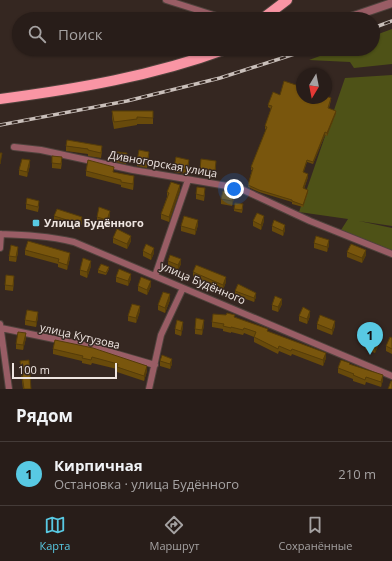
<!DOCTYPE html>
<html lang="ru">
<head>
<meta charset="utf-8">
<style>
  :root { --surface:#281d19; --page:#302622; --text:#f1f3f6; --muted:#a5a2a2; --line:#443b38; --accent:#58c9e3 }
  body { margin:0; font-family:"Open Sans",sans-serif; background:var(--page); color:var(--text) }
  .compass { position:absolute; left:296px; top:68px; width:36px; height:36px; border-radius:50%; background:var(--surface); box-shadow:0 1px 3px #0004; rotate:190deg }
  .scale { position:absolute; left:12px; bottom:10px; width:105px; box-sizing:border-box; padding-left:4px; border:2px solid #eee5e1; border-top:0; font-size:11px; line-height:14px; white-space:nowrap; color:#eee5e1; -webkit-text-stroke:3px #352721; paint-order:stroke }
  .you { position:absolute; left:234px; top:189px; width:14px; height:14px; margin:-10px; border:3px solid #fff; border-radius:50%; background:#1a73e8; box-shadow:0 0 0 6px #1a73e833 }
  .badge { display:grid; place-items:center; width:26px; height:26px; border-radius:50%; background:var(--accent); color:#111; font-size:13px; font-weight:700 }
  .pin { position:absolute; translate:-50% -33px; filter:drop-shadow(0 1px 2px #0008) }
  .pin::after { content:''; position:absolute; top:21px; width:14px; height:12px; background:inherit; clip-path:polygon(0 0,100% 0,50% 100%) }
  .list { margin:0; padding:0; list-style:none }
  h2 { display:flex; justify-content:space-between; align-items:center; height:52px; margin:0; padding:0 16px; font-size:17px }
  h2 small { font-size:13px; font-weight:400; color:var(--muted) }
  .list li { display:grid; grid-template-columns:26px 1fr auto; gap:12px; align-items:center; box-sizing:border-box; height:64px; padding:0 16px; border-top:1px solid var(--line) }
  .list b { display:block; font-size:15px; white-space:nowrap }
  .list p { margin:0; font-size:13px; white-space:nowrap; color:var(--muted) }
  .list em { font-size:13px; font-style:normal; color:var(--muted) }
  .icon { flex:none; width:22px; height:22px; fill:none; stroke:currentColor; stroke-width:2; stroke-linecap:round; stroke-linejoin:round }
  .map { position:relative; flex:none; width:392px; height:389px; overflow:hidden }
  .search { position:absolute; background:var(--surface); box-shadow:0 1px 3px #0004; left:12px; right:12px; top:12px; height:44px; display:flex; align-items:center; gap:10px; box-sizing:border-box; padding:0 14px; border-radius:22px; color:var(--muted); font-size:15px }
  .sheet { height:116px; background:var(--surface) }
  nav { display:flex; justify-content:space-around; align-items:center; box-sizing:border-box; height:56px; border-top:1px solid var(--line); background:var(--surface); font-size:11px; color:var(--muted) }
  nav a { display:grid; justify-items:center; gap:2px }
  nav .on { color:var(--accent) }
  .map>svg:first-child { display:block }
</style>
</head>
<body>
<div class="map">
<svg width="392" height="389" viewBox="0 0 392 389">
  <rect width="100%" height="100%" fill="#352721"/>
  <!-- green -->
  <path fill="#4e5217" d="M 392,29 L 392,64 L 354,68 L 350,62 L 309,60 L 339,49 L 373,49 L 373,36 Z
    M 392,75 L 392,226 L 359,221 L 392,228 L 392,252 L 341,230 L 348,219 L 299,212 L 345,78 Z"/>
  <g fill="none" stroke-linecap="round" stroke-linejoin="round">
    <defs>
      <path id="minor" d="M 166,0 L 226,19
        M 14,147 L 41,150 L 133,170 L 239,188 L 310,221 L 392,254
        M 0,234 C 25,235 49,236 74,242 L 392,376
        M 0,248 L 1,234
        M 155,276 L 188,180
        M 0,324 L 9,389
        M 1,328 L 93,347 L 155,365
        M 149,389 L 161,335 L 183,288"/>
      <path id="tertiary" d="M 345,19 L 392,3"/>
      <path id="primary" d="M 262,19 L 287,0
        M 0,99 C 76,89 153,76 226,49"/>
    </defs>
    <!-- minor casing -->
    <use href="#minor" stroke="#4f423c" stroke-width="8"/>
    <!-- tertiary casing -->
    <use href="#tertiary" stroke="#4f423c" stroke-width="10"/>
    <!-- primary casing -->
    <use href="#primary" stroke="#4f423c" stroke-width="12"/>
    <!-- minor -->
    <use href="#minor" stroke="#995d65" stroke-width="6"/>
    <!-- tertiary -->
    <use href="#tertiary" stroke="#995d65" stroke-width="8"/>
    <!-- primary -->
    <use href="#primary" stroke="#f995a4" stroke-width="10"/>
    <defs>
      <path id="rail" d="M 373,28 L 392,21
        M 0,125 L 127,101 L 220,78 L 310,49"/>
    </defs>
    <!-- rail casing -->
    <use href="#rail" stroke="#c9bfba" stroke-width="3.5"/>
    <!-- rail -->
    <use href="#rail" stroke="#352721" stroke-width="2" stroke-dasharray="6" stroke-linecap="butt"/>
  </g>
  <!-- wall -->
  <path fill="#684a0b" d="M 280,95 L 331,100 L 329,108 L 336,113 L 327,136 L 325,135 L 313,164 L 307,162 L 303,172 L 308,177 L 304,189 L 308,192 L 303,207 L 292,204 L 292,202 L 259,192 L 248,187 L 248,185 L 252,170 L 251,170 L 251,167 L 266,129 L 265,129 L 265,126 L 271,109 L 268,107 L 268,105 Z
    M 112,111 L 153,111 L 153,124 L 137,124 L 137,125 L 114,129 L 112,118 Z
    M 66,146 L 102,151 L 101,158 L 88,156 L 88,154 L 66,151 Z
    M 116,157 L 127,158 L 126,164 L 116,162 Z
    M 149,157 L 147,168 L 137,166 L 137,161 Z
    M 62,162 L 61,169 L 52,168 L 52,163 Z
    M 30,165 L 27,177 L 19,175 L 19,170 Z
    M 189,165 L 187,174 L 174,172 L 174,167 Z
    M 216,166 L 215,176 L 200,174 L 200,169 Z
    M 86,171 L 114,172 L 134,181 L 133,190 L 121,187 L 121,185 L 86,176 Z
    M 180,190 L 169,222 L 161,219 L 161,214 L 167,197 L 167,192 Z
    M 205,193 L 204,201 L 196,199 L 196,194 Z
    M 234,198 L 232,206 L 221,204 L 221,199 Z
    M 26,204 L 39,206 L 38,212 L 26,209 Z
    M 243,207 L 242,213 L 234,211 L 234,209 Z
    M 54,216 L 82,222 L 80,229 L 54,221 Z
    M 110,216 L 107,225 L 97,222 L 97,217 Z
    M 253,221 L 264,221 L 261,230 L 253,226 Z
    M 198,225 L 195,235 L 181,231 L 181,226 Z
    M 272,226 L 285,230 L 283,236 L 272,231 Z
    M 113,238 L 131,241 L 127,249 L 113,243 Z
    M 314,243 L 329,245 L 327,252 L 314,248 Z
    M 25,250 L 70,258 L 67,270 L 58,267 L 58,264 L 25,255 Z
    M 143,251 L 154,253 L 151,260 L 143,256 Z
    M 18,252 L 16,262 L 9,261 L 9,256 Z
    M 347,252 L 366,255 L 362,263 L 347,257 Z
    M 168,261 L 181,264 L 178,270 L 168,266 Z
    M 91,266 L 87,278 L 80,275 L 80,270 Z
    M 109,269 L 106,275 L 98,273 L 98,270 Z
    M 193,272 L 226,282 L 223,290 L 193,277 Z
    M 116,277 L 131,279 L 128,286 L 116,282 Z
    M 14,281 L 13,291 L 5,290 L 5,285 Z
    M 138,286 L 151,286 L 147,295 L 138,291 Z
    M 235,291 L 256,297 L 254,302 L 235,295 Z
    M 170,300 L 165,313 L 158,310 L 158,305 Z
    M 282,304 L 278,312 L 272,310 L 272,305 Z
    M 140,311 L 136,323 L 128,321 L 128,316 Z
    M 226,315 L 235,317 L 326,358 L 323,366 L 292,354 L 291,356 L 279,351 L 278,354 L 254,342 L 254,337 L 244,333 L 243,335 L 231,332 L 231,333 L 223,331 L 223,329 L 212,327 L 212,322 Z
    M 299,316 L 310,316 L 307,324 L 299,321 Z
    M 38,317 L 36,327 L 25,325 L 25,320 Z
    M 317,324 L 335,326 L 332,335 L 317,329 Z
    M 204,325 L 202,335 L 195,334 L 195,329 Z
    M 183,327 L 181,336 L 175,334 L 175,329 Z
    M 26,338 L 23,350 L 16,349 L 16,344 Z
    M 392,338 L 392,354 L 386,351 L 386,346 Z
    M 55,340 L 147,371 L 144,381 L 117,372 L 117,369 L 92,363 L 91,365 L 82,363 L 82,361 L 53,354 L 53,349 Z
    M 365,344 L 378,346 L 375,353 L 365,349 Z
    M 20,361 L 31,389 L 23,389 L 20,366 Z
    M 160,361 L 172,364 L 170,369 L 160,366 Z
    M 350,364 L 383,380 L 381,387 L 366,382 L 365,385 L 353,381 L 353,379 L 338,373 L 338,368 Z"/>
  <!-- shaded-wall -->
  <path fill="#553c09" d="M 336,111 L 336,113 L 327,136 L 327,133 Z
    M 325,132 L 325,135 L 313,164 L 313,162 Z
    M 149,152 L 149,157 L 147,168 L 147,163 Z
    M 30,160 L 30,165 L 27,177 L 27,172 Z
    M 189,160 L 189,165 L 187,174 L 187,169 Z
    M 307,160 L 307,162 L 303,175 L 303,172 Z
    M 308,174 L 308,177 L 303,191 L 303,188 Z
    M 134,176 L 134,181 L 133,190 L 133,184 Z
    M 180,185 L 180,190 L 169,222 L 169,217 Z
    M 308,190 L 308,192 L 303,207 L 303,205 Z
    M 234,193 L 234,198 L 232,206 L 232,201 Z
    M 110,211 L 110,216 L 107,225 L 107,220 Z
    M 264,216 L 264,221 L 261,230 L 261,225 Z
    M 82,217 L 82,222 L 80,229 L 80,224 Z
    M 198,220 L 198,225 L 195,235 L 195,230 Z
    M 285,225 L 285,230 L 283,236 L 283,231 Z
    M 131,236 L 131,241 L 127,249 L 127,244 Z
    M 329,240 L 329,245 L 327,252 L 327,247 Z
    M 18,247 L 18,252 L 16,262 L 16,257 Z
    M 154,248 L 154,253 L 151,260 L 151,255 Z
    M 366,250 L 366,255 L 362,263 L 362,258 Z
    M 70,253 L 70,258 L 67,270 L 67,265 Z
    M 181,259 L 181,264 L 178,270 L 178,265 Z
    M 91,261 L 91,266 L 87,278 L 87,272 Z
    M 131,274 L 131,279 L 128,286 L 128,281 Z
    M 226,277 L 226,282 L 223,290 L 223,285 Z
    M 151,281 L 151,286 L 147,295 L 147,290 Z
    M 256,293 L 256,297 L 254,302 L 254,298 Z
    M 170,294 L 170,300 L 165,313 L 165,308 Z
    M 282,299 L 282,304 L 278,312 L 278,307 Z
    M 140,306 L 140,311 L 136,323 L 136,318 Z
    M 310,311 L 310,316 L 307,324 L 307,319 Z
    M 38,312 L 38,317 L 36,327 L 36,322 Z
    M 204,320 L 204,325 L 202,335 L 202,330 Z
    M 335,321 L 335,326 L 332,335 L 332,330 Z
    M 183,322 L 183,327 L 181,336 L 181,331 Z
    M 26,333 L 26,338 L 23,350 L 23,345 Z
    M 378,341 L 378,346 L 375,353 L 375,348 Z
    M 326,353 L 326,358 L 323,366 L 323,360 Z
    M 172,359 L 172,364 L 170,369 L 170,364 Z
    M 147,366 L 147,371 L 144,381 L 144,376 Z
    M 383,375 L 383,380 L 381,387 L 381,382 Z"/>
  <!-- building -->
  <path fill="#79560d" stroke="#553c09" d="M 284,81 L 302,87 L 302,98 L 326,98 L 326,96 L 331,98 L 328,108 L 336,111 L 327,133 L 325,132 L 313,162 L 307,160 L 303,172 L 308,174 L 303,188 L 308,190 L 303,205 L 292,201 L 292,200 L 259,190 L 248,185 L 253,168 L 251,167 L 267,127 L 265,126 L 272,106 L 268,105 L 273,92 L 280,95 Z
    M 112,111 L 153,111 L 153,118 L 137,117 L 137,119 L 114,122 Z
    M 67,140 L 102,146 L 101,153 L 88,150 L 88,149 L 66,146 Z
    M 139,150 L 149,152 L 147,163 L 137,161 Z
    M 117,152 L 127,153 L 126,159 L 116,157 Z
    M 0,153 L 2,153 L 0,164 Z
    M 52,156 L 62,157 L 61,164 L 52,163 Z
    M 176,157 L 189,160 L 187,169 L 174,167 Z
    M 22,159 L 30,160 L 27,172 L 19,170 Z
    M 201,159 L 216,161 L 215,171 L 200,169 Z
    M 88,160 L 114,167 L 113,172 L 134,176 L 133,184 L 121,182 L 121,180 L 86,171 Z
    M 171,182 L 180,185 L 169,217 L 161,214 L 169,193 L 167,192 Z
    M 197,187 L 205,188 L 204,196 L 196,194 Z
    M 223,191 L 234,193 L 232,201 L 221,199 Z
    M 27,198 L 39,201 L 38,207 L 26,204 Z
    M 235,203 L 243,204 L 242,210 L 234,209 Z
    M 99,207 L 110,211 L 107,220 L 97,217 Z
    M 57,209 L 82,217 L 80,224 L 54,216 Z
    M 257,213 L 264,216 L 261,225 L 253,221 Z
    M 184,216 L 198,220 L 195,230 L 181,226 Z
    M 274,220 L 285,225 L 283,231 L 272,226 Z
    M 117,229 L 131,236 L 127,244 L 113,238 Z
    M 316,236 L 329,240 L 327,247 L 314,243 Z
    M 28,241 L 70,253 L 67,265 L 58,262 L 59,259 L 25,250 Z
    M 146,244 L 154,248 L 151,255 L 143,251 Z
    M 351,244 L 366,250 L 362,258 L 347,252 Z
    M 11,245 L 18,247 L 16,257 L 9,256 Z
    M 170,255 L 181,259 L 178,265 L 168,261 Z
    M 83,258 L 91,261 L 87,272 L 80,270 Z
    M 101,264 L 109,267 L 106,273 L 98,270 Z
    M 196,265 L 226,277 L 223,285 L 193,272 Z
    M 119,269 L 131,274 L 128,281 L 116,277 Z
    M 6,275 L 14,276 L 13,286 L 5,285 Z
    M 141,277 L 151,281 L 147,290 L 138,286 Z
    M 238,284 L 256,293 L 254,298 L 235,291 Z
    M 163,292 L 170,294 L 165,308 L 158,305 Z
    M 275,296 L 282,299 L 278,307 L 272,305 Z
    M 132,304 L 140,306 L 136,318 L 128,316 Z
    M 303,307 L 310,311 L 307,319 L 299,316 Z
    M 27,310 L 38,312 L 36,322 L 25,320 Z
    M 227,313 L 235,315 L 234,317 L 268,329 L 267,331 L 326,353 L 323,360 L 292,349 L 291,351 L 279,346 L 278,349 L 254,337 L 256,332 L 244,328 L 243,330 L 231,327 L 231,328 L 223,326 L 224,324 L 212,322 L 213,314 L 226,315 Z
    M 320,315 L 335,321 L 332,330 L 317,324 Z
    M 196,318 L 204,320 L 202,330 L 195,329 Z
    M 177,320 L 183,322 L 181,331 L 175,329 Z
    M 18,332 L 26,333 L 23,345 L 16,344 Z
    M 368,337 L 378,341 L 375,348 L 365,344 Z
    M 390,337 L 392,338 L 392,349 L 386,346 Z
    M 55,340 L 93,348 L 147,366 L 144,376 L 117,367 L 118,364 L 92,357 L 91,360 L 82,358 L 83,356 L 53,349 Z
    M 162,355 L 172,359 L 170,364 L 160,361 Z
    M 29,360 L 31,389 L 24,389 L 20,361 Z
    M 341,360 L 350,363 L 349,364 L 383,375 L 381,382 L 366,377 L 365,380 L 353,375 L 354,374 L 338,368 Z
    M 391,381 L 392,381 L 392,389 L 388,389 Z"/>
  <!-- markers -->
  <rect fill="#58c9e3" stroke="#352721" stroke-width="1.5" x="32" y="219" width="8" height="8" rx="2"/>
  <g text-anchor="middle" stroke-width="3" stroke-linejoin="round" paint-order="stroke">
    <!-- street labels -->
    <g font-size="11" fill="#eee5e1" stroke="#352721">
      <text transform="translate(163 164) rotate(10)" y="4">Дивногорская улица</text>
      <text transform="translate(203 283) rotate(23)" y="4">улица Будённого</text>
      <text transform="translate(80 336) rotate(13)" y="4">улица Кутузова</text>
    </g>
    <!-- poi labels -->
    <g font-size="11" font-weight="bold" fill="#eee5e1" stroke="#352721" text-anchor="start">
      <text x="44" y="227">Улица Будённого</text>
    </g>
  </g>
</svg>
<svg class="compass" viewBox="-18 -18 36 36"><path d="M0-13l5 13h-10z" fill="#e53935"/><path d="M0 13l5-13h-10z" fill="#a5a2a2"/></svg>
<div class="scale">100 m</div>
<div class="you"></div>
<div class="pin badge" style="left:370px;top:355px">1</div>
<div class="search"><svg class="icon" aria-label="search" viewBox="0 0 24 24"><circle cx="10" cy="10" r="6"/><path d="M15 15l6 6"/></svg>Поиск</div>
</div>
<section class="sheet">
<h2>Рядом<small></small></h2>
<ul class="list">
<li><span class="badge">1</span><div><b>Кирпичная</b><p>Остановка · улица Будённого</p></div><em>210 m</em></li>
</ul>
</section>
<nav>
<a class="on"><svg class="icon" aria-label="map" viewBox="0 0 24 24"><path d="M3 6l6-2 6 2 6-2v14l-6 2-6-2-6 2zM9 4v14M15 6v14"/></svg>Карта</a>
<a><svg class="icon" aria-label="directions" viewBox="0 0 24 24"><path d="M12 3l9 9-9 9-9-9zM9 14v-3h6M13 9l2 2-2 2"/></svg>Маршрут</a>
<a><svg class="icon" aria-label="saved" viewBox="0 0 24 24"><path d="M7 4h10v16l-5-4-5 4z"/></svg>Сохранённые</a>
</nav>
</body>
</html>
